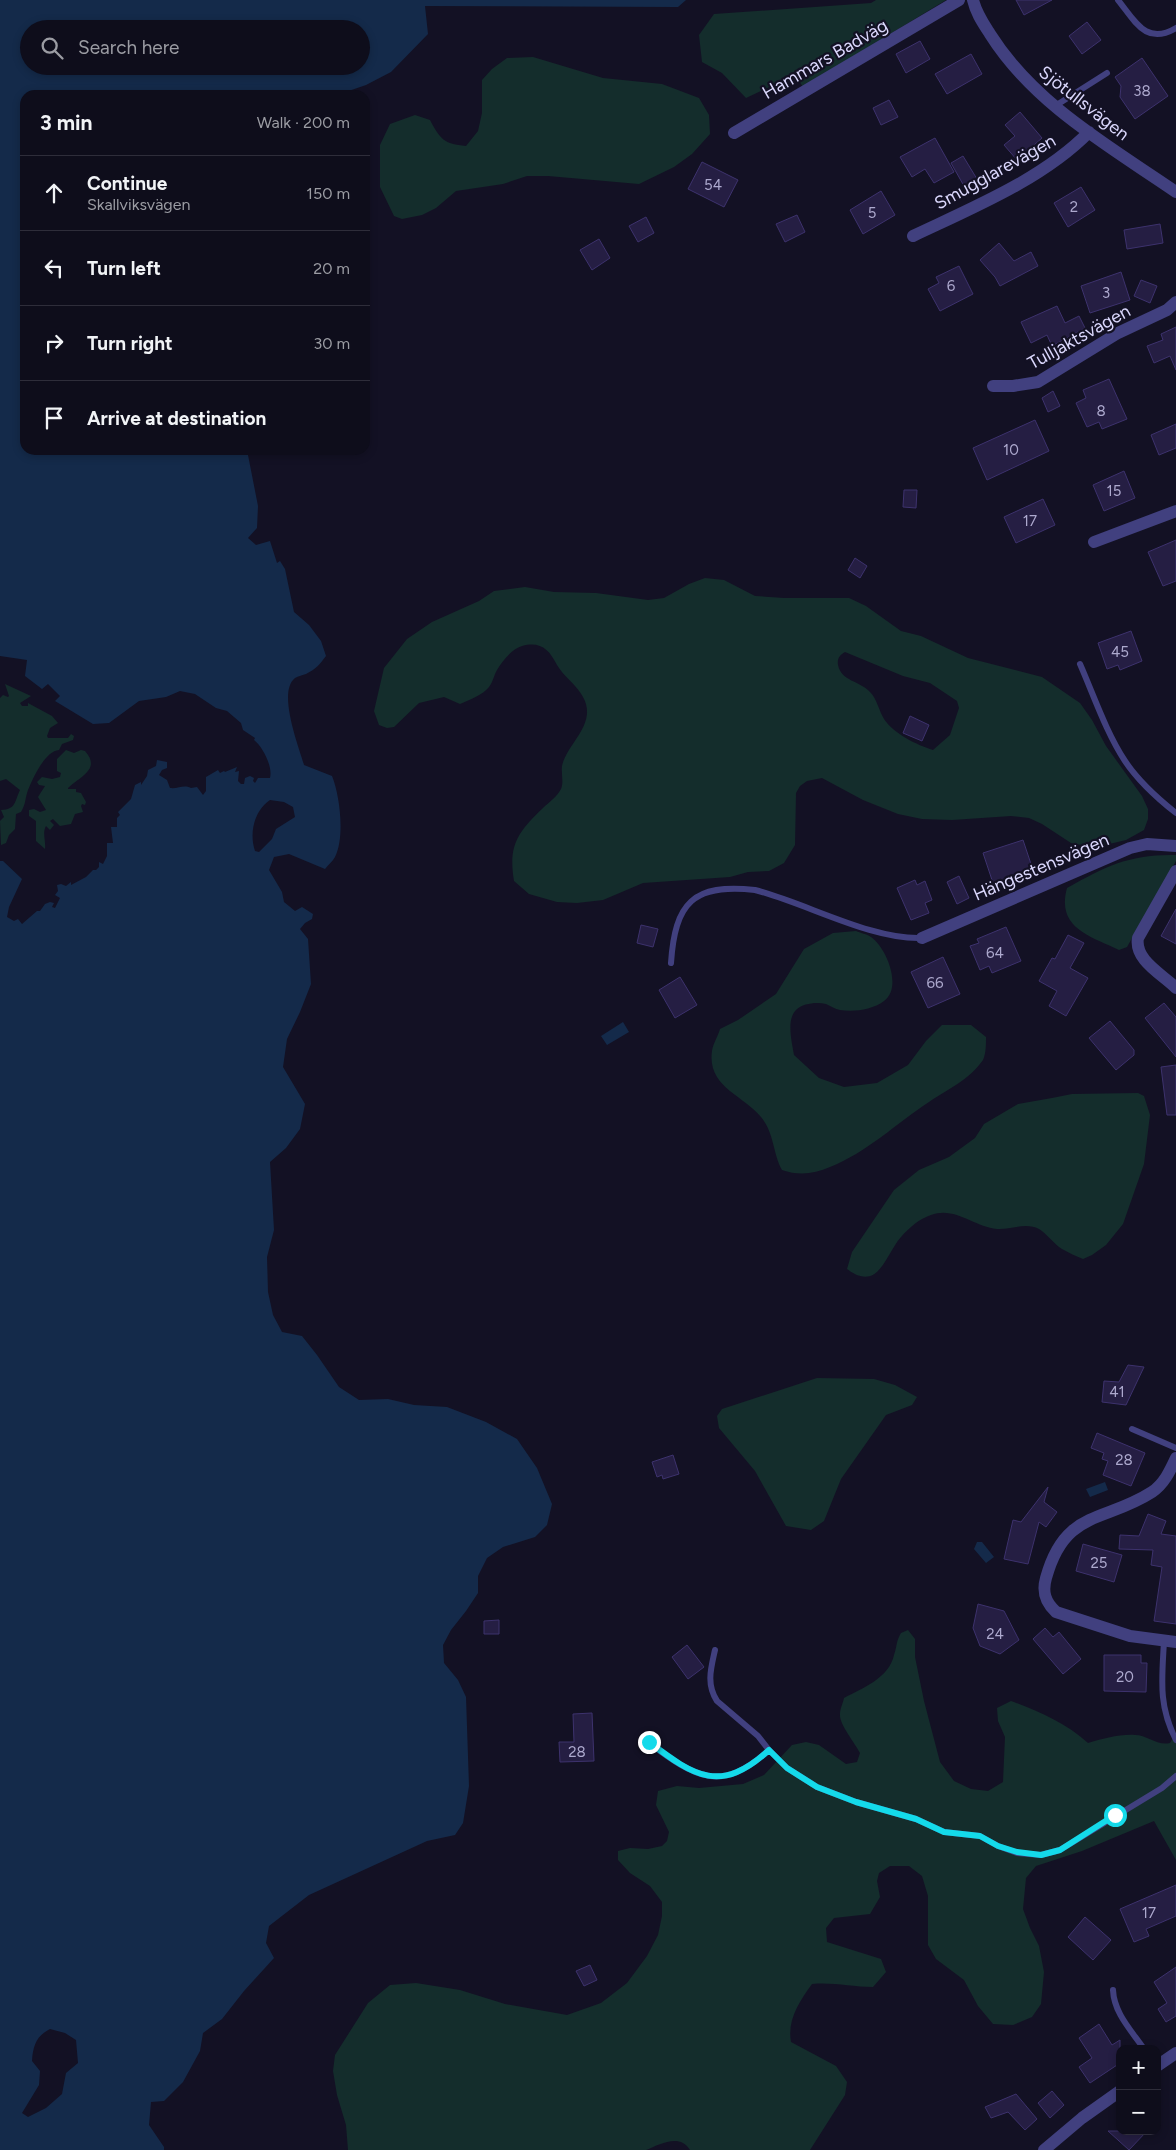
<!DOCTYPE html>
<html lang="en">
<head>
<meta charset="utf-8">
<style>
  :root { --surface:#0e0d1b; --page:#171624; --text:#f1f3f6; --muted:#9b9ca3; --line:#2e2d3a }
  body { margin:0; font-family:Figtree,sans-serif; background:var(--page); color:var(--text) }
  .controls { position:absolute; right:15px; bottom:15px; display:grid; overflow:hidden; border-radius:10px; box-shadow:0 2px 8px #0003 }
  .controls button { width:45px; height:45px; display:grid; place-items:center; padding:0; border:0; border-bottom:1px solid var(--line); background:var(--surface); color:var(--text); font:25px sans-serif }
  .stop { position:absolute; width:15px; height:15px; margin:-11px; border:4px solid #14daea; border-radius:50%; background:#fff }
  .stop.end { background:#14daea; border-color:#fff; box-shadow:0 1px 5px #0008 }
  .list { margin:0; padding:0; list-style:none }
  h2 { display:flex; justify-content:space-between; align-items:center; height:65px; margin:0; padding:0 20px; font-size:21px }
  h2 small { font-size:16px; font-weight:400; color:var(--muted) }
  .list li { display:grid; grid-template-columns:32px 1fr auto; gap:15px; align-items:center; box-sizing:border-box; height:75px; padding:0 20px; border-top:1px solid var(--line) }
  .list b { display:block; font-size:19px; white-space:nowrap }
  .list p { margin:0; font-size:16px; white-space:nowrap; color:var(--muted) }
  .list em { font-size:16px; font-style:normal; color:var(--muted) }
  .icon { flex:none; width:28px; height:28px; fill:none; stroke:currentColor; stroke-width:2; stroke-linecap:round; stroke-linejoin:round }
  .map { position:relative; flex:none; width:1176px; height:2150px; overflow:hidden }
  .search { position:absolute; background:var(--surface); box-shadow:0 2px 8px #0003; left:20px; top:20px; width:350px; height:55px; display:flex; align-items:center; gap:12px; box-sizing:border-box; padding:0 18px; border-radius:28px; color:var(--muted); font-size:19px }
  .panel { position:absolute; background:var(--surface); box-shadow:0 2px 8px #0003; left:20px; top:90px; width:350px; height:365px; border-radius:15px }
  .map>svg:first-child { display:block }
</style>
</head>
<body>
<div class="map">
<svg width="1176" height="2150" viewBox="0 0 1176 2150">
  <rect width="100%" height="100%" fill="#131124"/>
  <!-- green -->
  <path fill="#142d2c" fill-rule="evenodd" d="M 876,0 L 946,0 L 803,87 L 795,75 L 746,98 L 722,73 L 702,62 L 699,35 L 714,14 L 871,3 Z
    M 533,57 L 603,78 L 662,84 L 699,98 L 709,115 L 710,134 L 692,154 L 674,167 L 639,184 L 548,176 L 527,176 L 503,184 L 456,191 L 436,208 L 422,215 L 402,219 L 394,216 L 380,187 L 380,145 L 390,124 L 415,115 L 430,120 C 440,139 444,144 466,146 L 478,131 L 482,113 L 482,80 L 492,69 L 507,58 Z
    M 705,578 L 724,580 L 755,596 L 784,598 L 849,598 L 866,606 L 901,631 L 921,636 L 968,658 L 1042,677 L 1080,703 L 1092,720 L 1106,746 L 1142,796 L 1148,809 L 1148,819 L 1144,830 L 1126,840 L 1101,846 L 1087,846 L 1071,843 L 1042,824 L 1029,818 L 1011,816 L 952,820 L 922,819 L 898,814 L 863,800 L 822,778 L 807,781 L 800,786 L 796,793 L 795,845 L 784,863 L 769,871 L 748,872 L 730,877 L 643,883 L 603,900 L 577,903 L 557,902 L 529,894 L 514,881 C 508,845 518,832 543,808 C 549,802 557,797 561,789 C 564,782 561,774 562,766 C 567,743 598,724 583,697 C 577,685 564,677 557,665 C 549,649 540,641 522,646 C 512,649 502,661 497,670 C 494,675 493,682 489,687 C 483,695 469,700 460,704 L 444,697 L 419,703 L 394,727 L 387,728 L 379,725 L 374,711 L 384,668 L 407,639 L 432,622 L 479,601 L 494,591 L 525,587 L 554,592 L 596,593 L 648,600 L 664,598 L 689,584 ZM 845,652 L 903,676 L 930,683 L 957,701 L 959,708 L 950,735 L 933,750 C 917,745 894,734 884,719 C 879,711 877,699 870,692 C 860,681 841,681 838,665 C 837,658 840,655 845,652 Z
    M 5,684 L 31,696 L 20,703 L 22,706 L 28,706 L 28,703 L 52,716 L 58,723 L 50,728 L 47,736 L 48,738 L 68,738 L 71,734 L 74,736 L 73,740 L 62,744 L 59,750 C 45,751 33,778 28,790 C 25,798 26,804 21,812 L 16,814 L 15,829 L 9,835 L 6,843 L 1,845 L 0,821 L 4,817 L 1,810 C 16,809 14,803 20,790 L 6,779 L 0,781 L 0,698 L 3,695 L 8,697 L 9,696 Z
    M 66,750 L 74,753 L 81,750 L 85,751 C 101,769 81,776 68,788 L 68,789 L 76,789 L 76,792 L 81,793 L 86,802 L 85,805 L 82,804 L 81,806 L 83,812 L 75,814 L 71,824 L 60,826 L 53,819 L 50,821 L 54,825 L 50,830 L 46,826 C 42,833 46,840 45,849 L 36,841 L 36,821 L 29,816 L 29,810 L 34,809 L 40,812 L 46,810 L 38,797 L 45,786 L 39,785 L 37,782 L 42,777 L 52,779 L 60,777 L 61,773 L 57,771 L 57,759 Z
    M 1176,855 L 1176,861 L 1127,947 L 1119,950 C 1090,936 1056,928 1067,888 C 1106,866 1130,854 1176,855 Z
    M 856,931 C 860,933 867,934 871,937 C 886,947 903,987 884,1001 C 872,1010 854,1012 840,1010 C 835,1009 831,1006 826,1004 C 817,1002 803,1003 796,1010 C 786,1020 792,1042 794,1055 L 819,1078 L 844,1087 L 877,1083 L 908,1065 L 926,1041 L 942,1025 L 971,1025 L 986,1037 C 986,1044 986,1054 983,1060 C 969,1080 948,1089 929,1102 C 897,1123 866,1153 830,1167 C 814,1174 799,1176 782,1170 C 773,1154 774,1132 761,1117 C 743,1095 707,1087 712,1051 C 713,1044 718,1036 720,1029 L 738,1020 L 776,994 L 804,949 L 833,933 Z
    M 1138,1093 L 1144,1096 L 1150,1115 L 1144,1164 L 1123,1224 L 1106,1245 L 1092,1255 L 1083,1259 C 1076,1256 1069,1253 1062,1249 C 1054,1244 1047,1234 1039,1229 C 1026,1222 1010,1230 997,1229 C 974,1227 955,1206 931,1215 C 919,1219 910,1227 901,1237 C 885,1255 879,1293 847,1269 L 852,1252 L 894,1190 L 919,1170 L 949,1157 L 975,1138 L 984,1124 L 1018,1104 L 1052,1098 L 1072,1094 Z
    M 817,1378 L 874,1379 L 895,1385 L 917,1397 L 912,1405 L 886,1415 L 841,1479 L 824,1521 L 811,1530 L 786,1526 L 755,1471 L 719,1428 L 717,1416 L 722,1409 Z
    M 908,1630 L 915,1639 L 915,1657 L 924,1701 L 940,1762 L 954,1781 L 971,1789 L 988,1791 L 1003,1782 L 1005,1737 L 998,1721 L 997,1708 L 1011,1701 C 1038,1711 1066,1723 1088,1743 C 1102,1739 1120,1734 1135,1735 C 1147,1735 1157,1746 1170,1743 L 1176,1733 L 1176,1860 L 1154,1821 L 1082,1851 L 1036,1866 L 1026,1878 L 1023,1909 L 1030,1928 L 1039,1946 L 1044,1972 L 1041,2004 L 1032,2017 L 1013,2025 L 993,2024 L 978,2006 L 964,1980 L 936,1959 L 928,1945 L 928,1896 L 922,1876 L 909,1866 L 890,1866 L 879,1873 L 877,1881 L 880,1897 L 870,1914 L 834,1918 L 826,1928 L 827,1942 L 881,1959 L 886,1972 L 873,1987 C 852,1987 833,1982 812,1984 C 799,2002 787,2020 791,2042 L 836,2066 L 847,2082 L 845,2095 L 810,2150 L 690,2150 C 680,2133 660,2144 646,2150 L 348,2150 L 346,2125 L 337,2095 L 333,2071 L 335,2055 L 368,2003 L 390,1985 L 416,1983 L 460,1990 L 505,2004 L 567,2015 L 601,2003 L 627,1983 L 647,1956 L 658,1935 L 662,1916 L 662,1902 L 650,1886 L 630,1873 L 618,1860 L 618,1851 L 630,1848 L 648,1849 L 662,1846 L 667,1841 L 669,1832 L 656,1805 L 658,1791 L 677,1786 L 699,1788 L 743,1784 L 764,1775 L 792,1745 L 806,1742 L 819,1745 L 846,1764 L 857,1762 L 860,1753 C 855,1743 839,1724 840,1714 C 840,1709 843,1703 844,1698 C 863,1688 889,1678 894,1655 C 897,1647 896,1641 901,1633 Z"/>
  <!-- water -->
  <path fill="#142a4a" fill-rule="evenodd" d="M 0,0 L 686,0 L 678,7 L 425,6 L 428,34 L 391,72 L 366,85 L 337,95 L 25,95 L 25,450 L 247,450 L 258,506 L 257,528 L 248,538 L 256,545 L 270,541 L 277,563 L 280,561 L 285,569 L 294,612 L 309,625 L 321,641 L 326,656 C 320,664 316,669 306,674 C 303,675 298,676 295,678 C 277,692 299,747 304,765 L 332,776 C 340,796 345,837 335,857 C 333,861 328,865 325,869 L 289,854 L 274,857 L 269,870 L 282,892 L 284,902 L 295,911 L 302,907 L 313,914 L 312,919 L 305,923 L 300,929 L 308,939 L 311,984 L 300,1012 L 287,1039 L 283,1067 L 305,1104 L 300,1129 L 286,1148 L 270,1162 L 274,1230 L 267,1257 L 268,1292 L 273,1315 L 282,1332 L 302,1336 L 317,1355 L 339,1387 L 359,1400 L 388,1399 L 414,1405 L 447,1407 L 486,1422 L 517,1439 L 537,1468 L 552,1504 L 547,1525 L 535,1537 L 503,1547 L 487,1558 L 478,1576 L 478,1593 L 466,1611 L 451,1630 L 443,1645 L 444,1663 L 458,1680 L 466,1697 L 469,1786 L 463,1823 L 455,1835 L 427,1841 L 309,1895 L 269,1926 L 266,1943 L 274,1958 L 244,1991 L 222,2019 L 203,2033 L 200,2051 L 183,2082 L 164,2101 L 151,2102 L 149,2125 L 164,2147 L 164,2150 L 0,2150 L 0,861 L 3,861 L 22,879 L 9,907 L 7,917 L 14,921 L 18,919 L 22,924 L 37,911 L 40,911 L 45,904 L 50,902 L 54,903 L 52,907 L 55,908 L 60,898 L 55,895 L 58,891 L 57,885 L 61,884 L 66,886 L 71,882 L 71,885 L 86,877 L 93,870 L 96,870 L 99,867 L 99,862 L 103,864 L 107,856 L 107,843 L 113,843 L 111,827 L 117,827 L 117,818 L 120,815 L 118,812 L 131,799 L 135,785 L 141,782 L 141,785 L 147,776 L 148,770 L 156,766 L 157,760 L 167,762 L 167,768 L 162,770 L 159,775 L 167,780 L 170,788 C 179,789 183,784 191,788 L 197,787 L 203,795 L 206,791 L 206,777 L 218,770 L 220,773 L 224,771 L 225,772 L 237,767 L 235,772 L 239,771 L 238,781 L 241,784 L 244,784 L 245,778 L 250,776 L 254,778 L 253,781 L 255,783 L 258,778 L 270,778 C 273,767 263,747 254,740 L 255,738 L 243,730 L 241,723 L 227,711 L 216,708 L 195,694 L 180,691 L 166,697 L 139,701 L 109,723 L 93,724 L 55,701 L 60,696 L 48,684 L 42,689 L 25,676 L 27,660 L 0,656 ZM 29,29 L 361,29 L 361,66 L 29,66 ZM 270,800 L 284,802 L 293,807 L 295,817 L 276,829 L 272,839 L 259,852 L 255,851 C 249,833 254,811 270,800 ZM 50,2029 L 65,2033 L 76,2040 L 78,2063 L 66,2073 L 62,2094 L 46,2108 L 28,2117 L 22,2113 L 39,2085 L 40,2071 L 32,2061 C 33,2046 36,2036 50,2029 Z
    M 623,1022 L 629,1032 L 607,1045 L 601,1036 Z
    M 1105,1482 L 1108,1490 L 1090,1497 L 1086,1489 Z
    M 977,1542 L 982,1542 L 994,1557 L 986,1563 L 974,1549 Z"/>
  <!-- building -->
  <path fill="#251e43" stroke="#3d326d" d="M 1016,0 L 1052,0 L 1024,15 Z
    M 1087,22 L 1101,40 L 1082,54 L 1069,36 Z
    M 920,41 L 930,59 L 906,73 L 896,54 Z
    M 971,54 L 982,74 L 947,94 L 935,74 Z
    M 1142,58 L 1168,96 L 1135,119 L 1120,97 L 1121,86 L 1115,77 Z
    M 889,100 L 898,117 L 881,125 L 873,108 Z
    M 1020,112 L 1042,138 L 1017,160 L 1004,145 L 1015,136 L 1005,125 Z
    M 935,138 L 954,172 L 934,183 L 925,169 L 912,177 L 900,157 Z
    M 963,156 L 977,179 L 964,186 L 951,163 Z
    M 702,162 L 738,180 L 724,207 L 688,189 Z
    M 1081,187 L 1095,210 L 1068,227 L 1054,203 Z
    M 881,191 L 895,215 L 863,234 L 850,210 Z
    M 797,215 L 805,232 L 785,242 L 776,224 Z
    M 646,217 L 654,233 L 638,242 L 629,226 Z
    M 1160,224 L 1163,243 L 1127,249 L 1124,230 Z
    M 599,239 L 610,258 L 592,270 L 580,250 Z
    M 999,243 L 1014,261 L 1031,252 L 1038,266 L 1000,286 L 995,277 L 980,260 Z
    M 959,266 L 973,294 L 940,311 L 928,289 L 939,283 L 936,277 Z
    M 1121,272 L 1130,300 L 1090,313 L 1081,286 Z
    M 1141,280 L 1157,286 L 1150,303 L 1134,296 Z
    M 1057,306 L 1065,323 L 1079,316 L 1085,328 L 1052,346 L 1047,335 L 1031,343 L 1021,322 Z
    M 1176,327 L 1176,370 L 1170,356 L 1154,363 L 1147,346 L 1163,340 L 1161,334 Z
    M 1109,379 L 1127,419 L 1102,429 L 1099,422 L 1087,427 L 1076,403 L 1086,398 L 1083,390 Z
    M 1053,391 L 1060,406 L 1048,412 L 1042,398 Z
    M 1035,420 L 1049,451 L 987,480 L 973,448 Z
    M 1176,424 L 1176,448 L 1159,455 L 1151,435 Z
    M 1124,471 L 1135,498 L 1104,511 L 1093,485 Z
    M 904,490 L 917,490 L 916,508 L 903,507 Z
    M 1043,499 L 1055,525 L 1016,543 L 1004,517 Z
    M 1176,540 L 1176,581 L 1163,586 L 1148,552 Z
    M 855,558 L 867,566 L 860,578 L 848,570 Z
    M 1131,631 L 1142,661 L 1120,670 L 1118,665 L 1107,669 L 1098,643 Z
    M 910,716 L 929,725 L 922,741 L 903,733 Z
    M 1023,840 L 1034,873 L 994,886 L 983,853 Z
    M 959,876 L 969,898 L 957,904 L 947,882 Z
    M 915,880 L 917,885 L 925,881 L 932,900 L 925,903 L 929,913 L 911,920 L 897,888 Z
    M 1176,909 L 1176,944 L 1161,936 Z
    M 641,925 L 658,929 L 653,947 L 637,943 Z
    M 1006,927 L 1021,961 L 992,973 L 989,966 L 980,970 L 970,946 L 979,943 L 977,939 Z
    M 1068,935 L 1084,943 L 1070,968 L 1088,978 L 1066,1016 L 1049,1006 L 1057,991 L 1039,981 L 1052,958 L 1055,959 Z
    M 943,957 L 960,994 L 928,1008 L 911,972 Z
    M 680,977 L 697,1005 L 675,1018 L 659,990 Z
    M 1164,1003 L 1176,1017 L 1176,1057 L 1145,1018 Z
    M 1110,1021 L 1134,1050 L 1134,1055 L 1116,1070 L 1089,1038 Z
    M 1176,1065 L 1176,1115 L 1167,1115 L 1161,1067 Z
    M 1128,1365 L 1144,1367 L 1126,1405 L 1102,1402 L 1104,1381 L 1119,1382 Z
    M 1097,1433 L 1145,1453 L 1131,1486 L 1103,1475 L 1108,1461 L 1102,1459 L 1104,1453 L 1091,1448 Z
    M 673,1455 L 679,1474 L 663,1479 L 662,1475 L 657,1477 L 652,1462 Z
    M 1048,1487 L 1044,1502 L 1057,1512 L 1046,1527 L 1039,1522 L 1028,1564 L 1004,1559 L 1013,1520 L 1021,1522 Z
    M 1148,1514 L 1166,1521 L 1161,1534 L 1176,1536 L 1176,1624 L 1154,1621 L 1162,1567 L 1151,1565 L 1153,1550 L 1119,1549 L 1120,1535 L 1139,1536 Z
    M 1083,1544 L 1122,1555 L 1114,1582 L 1076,1571 Z
    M 978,1604 L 1004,1611 L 1019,1640 L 1000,1654 L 980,1646 L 973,1628 Z
    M 499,1620 L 499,1634 L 484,1634 L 484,1621 Z
    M 1045,1628 L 1053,1637 L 1059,1632 L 1081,1659 L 1063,1674 L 1033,1639 Z
    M 687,1645 L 704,1667 L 688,1679 L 672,1657 Z
    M 1104,1655 L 1141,1655 L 1141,1663 L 1147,1663 L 1146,1692 L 1104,1691 Z
    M 592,1713 L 594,1761 L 560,1762 L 559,1742 L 574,1742 L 573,1714 Z
    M 1176,1885 L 1176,1916 L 1146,1929 L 1149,1936 L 1134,1942 L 1120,1909 Z
    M 1085,1917 L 1111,1940 L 1093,1960 L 1068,1937 Z
    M 590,1965 L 597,1980 L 584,1986 L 576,1971 Z
    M 1176,1967 L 1176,2016 L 1166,2022 L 1158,2009 L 1167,2003 L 1154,1982 Z
    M 1099,2024 L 1112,2045 L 1120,2040 L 1120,2063 L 1090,2083 L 1079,2067 L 1092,2058 L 1079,2038 Z
    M 1052,2091 L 1064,2105 L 1050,2118 L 1038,2103 Z
    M 1016,2094 L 1037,2119 L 1025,2130 L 1008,2112 L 991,2118 L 985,2107 Z
    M 1108,2131 L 1147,2131 L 1129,2150 Z"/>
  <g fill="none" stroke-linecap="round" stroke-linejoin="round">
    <!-- lane -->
    <path stroke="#41407f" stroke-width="6" d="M 1118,0 C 1135,21 1146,46 1176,28
      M 1055,106 L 1107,73
      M 1080,664 C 1094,696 1106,732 1125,761 C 1139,782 1157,798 1176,813
      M 671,963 C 675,903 693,883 755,890 C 806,903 871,940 922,938
      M 1132,1429 L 1176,1448
      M 1164,1641 C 1162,1679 1158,1705 1176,1740
      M 715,1650 C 711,1668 706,1684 717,1701 L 758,1736 L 769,1750 L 787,1768 L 817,1787 L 856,1802 L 916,1819 L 944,1832 L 980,1836 L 998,1846 L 1017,1853 L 1041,1855 L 1060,1850 L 1162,1788 L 1176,1776
      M 649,1743 C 695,1777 721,1794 769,1750
      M 1113,1990 C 1114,2013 1131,2030 1144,2049"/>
    <!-- street -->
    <path stroke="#41407f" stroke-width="12" d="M 973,0 C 976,13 983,23 990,34 C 1034,104 1109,146 1176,192
      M 734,133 L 959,0
      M 913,236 C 972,208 1043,179 1089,132
      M 993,386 L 1013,386 L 1038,382 L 1118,333 L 1167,310 L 1176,302
      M 1094,542 L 1176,511
      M 1176,871 L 1138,938 C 1134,960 1162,974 1176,988
      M 922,938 L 1130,848 L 1147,844 L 1176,846
      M 1176,1458 C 1170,1471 1164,1484 1152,1492 C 1104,1523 1065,1509 1046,1578 C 1042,1592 1045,1602 1056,1612 L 1130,1636 L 1176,1642
      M 1157,2066 L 1176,2053
      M 1044,2150 L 1082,2118 L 1120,2091"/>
  </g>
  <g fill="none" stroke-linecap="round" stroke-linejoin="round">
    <!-- route -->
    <path stroke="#14daea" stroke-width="6" d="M 649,1742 C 695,1777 721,1794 769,1750 L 787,1768 L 817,1787 L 856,1802 L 916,1819 L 944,1832 L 980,1836 L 998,1846 L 1017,1852 L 1041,1855 L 1060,1850 L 1115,1815"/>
  </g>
  <g text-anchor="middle" stroke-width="4.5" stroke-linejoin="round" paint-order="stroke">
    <!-- number labels -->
    <g font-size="15" fill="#ada9ce">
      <text x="1142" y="96">38</text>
      <text x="713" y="190">54</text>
      <text x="1074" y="212">2</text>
      <text x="872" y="218">5</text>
      <text x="951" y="291">6</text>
      <text x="1106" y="298">3</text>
      <text x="1101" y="416">8</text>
      <text x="1011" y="455">10</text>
      <text x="1114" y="496">15</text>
      <text x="1030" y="526">17</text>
      <text x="1120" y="657">45</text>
      <text x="995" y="958">64</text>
      <text x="935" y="988">66</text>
      <text x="1117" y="1397">41</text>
      <text x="1124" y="1465">28</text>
      <text x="1099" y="1568">25</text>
      <text x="995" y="1639">24</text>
      <text x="1125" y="1682">20</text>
      <text x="577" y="1757">28</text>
      <text x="1149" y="1918">17</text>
    </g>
    <!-- street labels -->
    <g font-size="18" fill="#dad7fc" stroke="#131124">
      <text transform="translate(825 59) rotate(-30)" y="6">Hammars Badväg</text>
      <text transform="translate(1084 103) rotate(38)" y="6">Sjötullsvägen</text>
      <text transform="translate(995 172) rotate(-29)" y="6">Smugglarevägen</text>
      <text transform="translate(1079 337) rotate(-29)" y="6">Tulljaktsvägen</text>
      <text transform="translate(1041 867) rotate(-23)" y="6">Hängestensvägen</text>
    </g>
  </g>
</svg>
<div class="controls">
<button>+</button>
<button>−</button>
</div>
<div class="stop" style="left:1115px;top:1815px"></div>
<div class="stop end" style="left:649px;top:1742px"></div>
<div class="search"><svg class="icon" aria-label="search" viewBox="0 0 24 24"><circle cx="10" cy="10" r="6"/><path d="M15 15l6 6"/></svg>Search here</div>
<section class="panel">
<h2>3 min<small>Walk · 200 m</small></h2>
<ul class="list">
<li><svg class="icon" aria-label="ahead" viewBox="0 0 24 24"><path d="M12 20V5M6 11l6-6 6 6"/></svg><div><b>Continue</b><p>Skallviksvägen</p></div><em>150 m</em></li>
<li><svg class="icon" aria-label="left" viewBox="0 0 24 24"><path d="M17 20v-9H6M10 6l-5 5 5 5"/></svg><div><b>Turn left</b></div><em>20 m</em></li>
<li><svg class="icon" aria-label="right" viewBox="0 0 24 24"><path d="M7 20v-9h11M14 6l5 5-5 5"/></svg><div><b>Turn right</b></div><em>30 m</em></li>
<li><svg class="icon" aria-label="arrive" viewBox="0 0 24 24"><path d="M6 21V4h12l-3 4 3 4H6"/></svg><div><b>Arrive at destination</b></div></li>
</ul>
</section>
</div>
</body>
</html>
